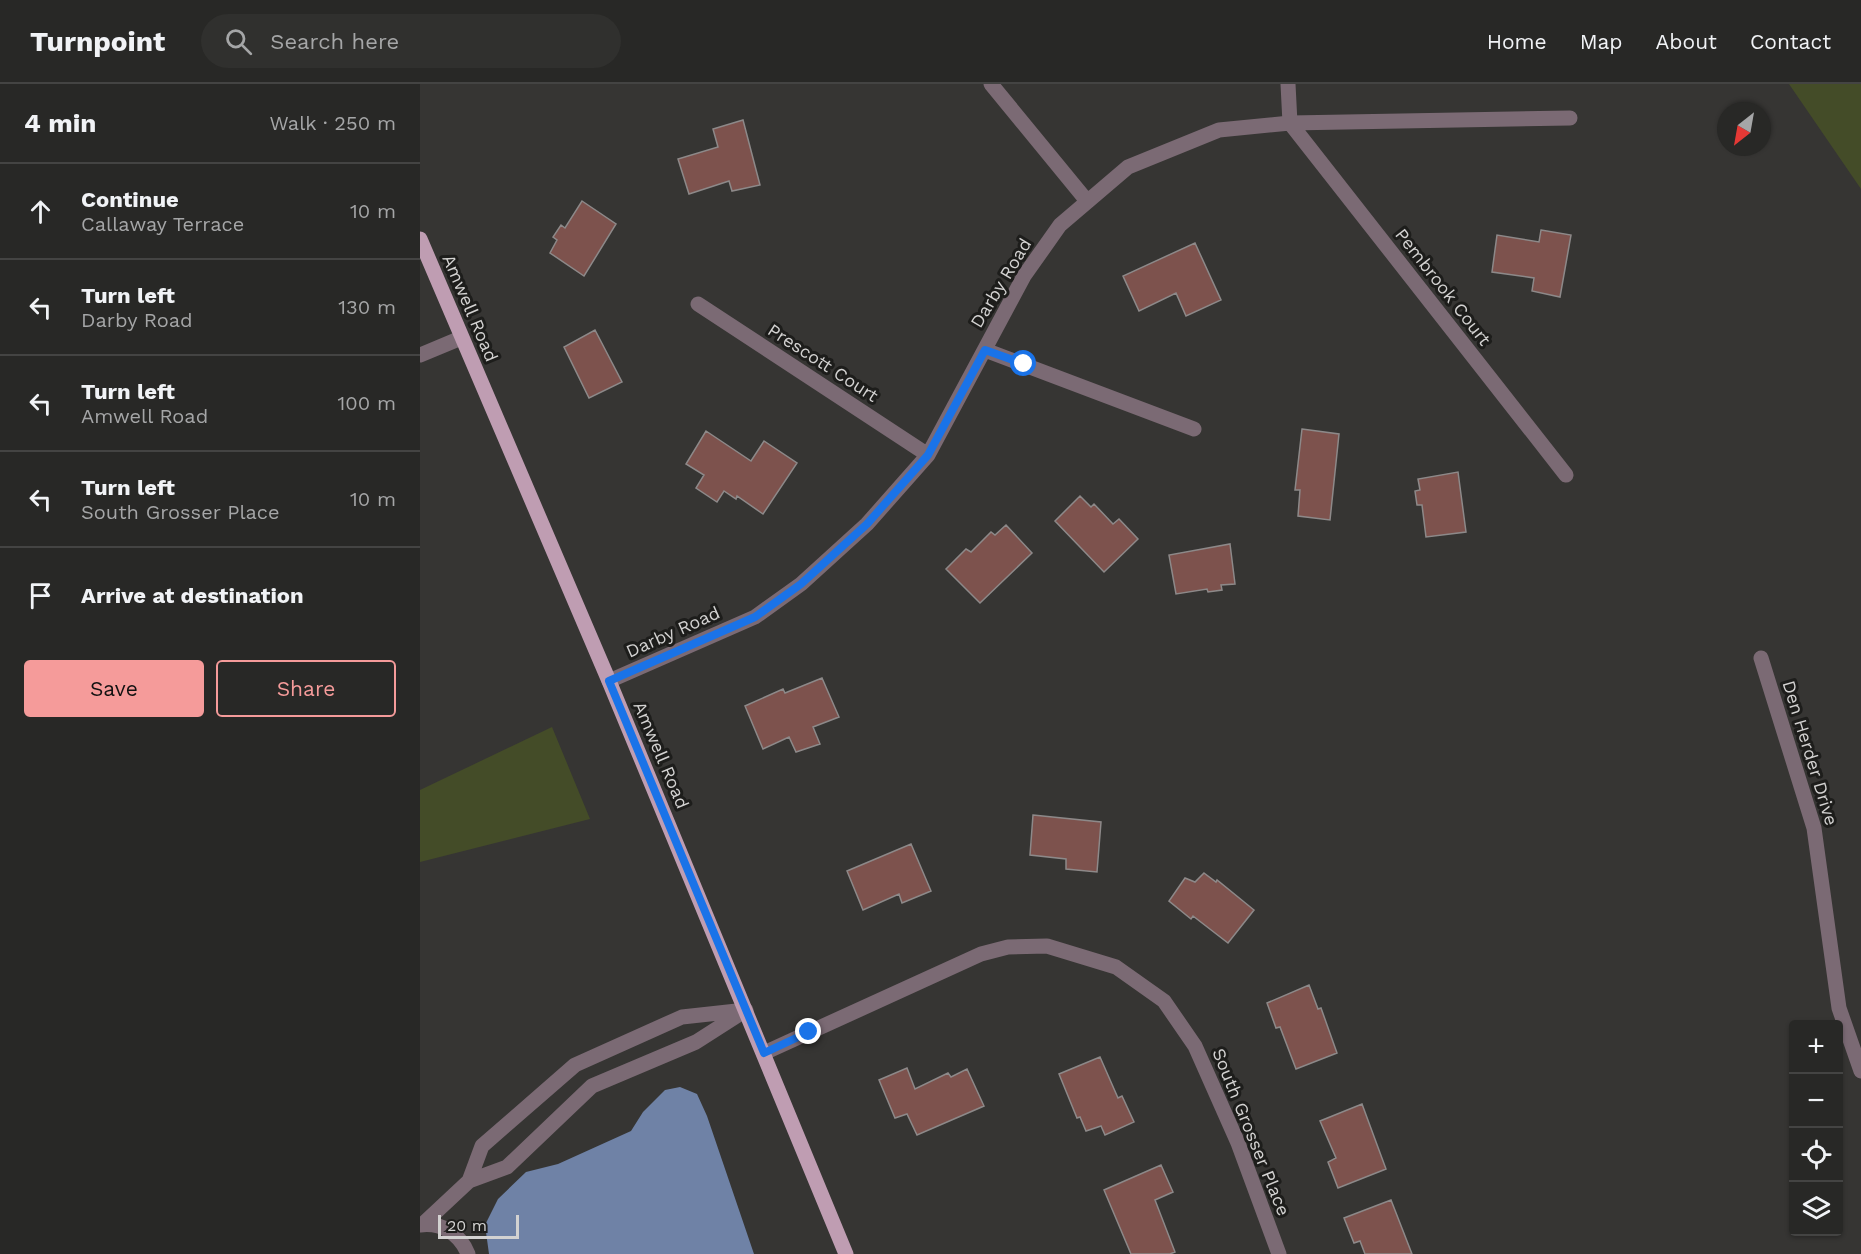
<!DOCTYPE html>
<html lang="en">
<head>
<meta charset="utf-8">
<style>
  :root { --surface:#282826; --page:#30302e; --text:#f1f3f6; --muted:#a5a6a7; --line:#444443; --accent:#f59b9a }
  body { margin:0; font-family:"Work Sans",sans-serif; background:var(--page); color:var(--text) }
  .controls { position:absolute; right:18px; bottom:18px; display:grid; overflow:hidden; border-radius:6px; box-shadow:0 2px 4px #0004 }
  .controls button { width:54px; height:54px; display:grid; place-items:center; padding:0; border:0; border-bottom:2px solid var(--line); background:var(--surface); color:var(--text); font:30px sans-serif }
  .compass { position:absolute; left:1297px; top:18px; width:54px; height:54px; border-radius:50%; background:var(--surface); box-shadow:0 2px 4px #0004; rotate:211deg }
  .scale { position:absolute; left:18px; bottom:15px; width:81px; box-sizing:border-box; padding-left:6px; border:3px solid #d3d2d1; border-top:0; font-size:16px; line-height:21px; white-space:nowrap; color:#d3d2d1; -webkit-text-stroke:4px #1d1d1b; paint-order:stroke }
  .stop { position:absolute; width:18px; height:18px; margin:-14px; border:4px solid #1a73e8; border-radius:50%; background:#fff }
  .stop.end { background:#1a73e8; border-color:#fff; box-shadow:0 2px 6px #0008 }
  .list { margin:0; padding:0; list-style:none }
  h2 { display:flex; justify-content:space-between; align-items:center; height:78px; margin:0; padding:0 24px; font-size:26px }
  h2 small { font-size:20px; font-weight:400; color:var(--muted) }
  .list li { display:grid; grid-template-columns:39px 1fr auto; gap:18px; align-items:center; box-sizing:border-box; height:96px; padding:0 24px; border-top:2px solid var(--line) }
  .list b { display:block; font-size:22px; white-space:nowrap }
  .list p { margin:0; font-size:20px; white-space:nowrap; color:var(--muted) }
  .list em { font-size:20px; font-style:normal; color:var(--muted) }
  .actions { display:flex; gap:12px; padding:18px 24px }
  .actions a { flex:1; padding:14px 0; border:2px solid var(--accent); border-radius:6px; text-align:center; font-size:21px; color:var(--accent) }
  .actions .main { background:var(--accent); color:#111 }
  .icon { flex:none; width:33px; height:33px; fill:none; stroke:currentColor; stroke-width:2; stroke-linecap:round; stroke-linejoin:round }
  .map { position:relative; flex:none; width:1441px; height:1170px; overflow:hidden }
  header { display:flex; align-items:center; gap:36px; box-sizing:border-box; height:84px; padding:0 30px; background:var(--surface); border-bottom:2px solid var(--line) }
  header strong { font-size:28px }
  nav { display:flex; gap:33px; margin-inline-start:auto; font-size:21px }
  .search { width:420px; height:54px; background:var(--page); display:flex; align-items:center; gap:15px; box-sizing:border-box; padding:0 21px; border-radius:33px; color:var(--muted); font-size:22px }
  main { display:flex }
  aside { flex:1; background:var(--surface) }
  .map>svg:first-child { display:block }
</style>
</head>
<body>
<header>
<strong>Turnpoint</strong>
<div class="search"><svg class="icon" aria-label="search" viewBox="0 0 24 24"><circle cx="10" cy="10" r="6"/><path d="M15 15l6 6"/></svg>Search here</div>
<nav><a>Home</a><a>Map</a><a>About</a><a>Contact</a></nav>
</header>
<main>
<aside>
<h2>4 min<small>Walk · 250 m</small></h2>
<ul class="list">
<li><svg class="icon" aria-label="ahead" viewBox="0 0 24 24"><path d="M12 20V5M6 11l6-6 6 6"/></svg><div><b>Continue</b><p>Callaway Terrace</p></div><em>10 m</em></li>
<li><svg class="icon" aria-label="left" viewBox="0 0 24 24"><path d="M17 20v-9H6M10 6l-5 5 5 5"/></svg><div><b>Turn left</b><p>Darby Road</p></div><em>130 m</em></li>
<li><svg class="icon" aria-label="left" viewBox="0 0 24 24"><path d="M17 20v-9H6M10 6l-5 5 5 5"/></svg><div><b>Turn left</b><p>Amwell Road</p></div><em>100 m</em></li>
<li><svg class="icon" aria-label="left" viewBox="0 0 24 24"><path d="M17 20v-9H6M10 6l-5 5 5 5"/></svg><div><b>Turn left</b><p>South Grosser Place</p></div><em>10 m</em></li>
<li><svg class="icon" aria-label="arrive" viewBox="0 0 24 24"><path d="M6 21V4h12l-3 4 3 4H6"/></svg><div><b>Arrive at destination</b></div></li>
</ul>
<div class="actions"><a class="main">Save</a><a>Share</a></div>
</aside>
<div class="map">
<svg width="1441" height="1170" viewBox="0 0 1441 1170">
  <rect width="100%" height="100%" fill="#363533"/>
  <!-- green -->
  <path fill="#444c28" d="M 1369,0 L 1441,0 L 1441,105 Z
    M 132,643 L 170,735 L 0,778 L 0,706 Z"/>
  <!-- water -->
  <path fill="#6f82a6" d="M 260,1003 L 277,1010 L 287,1032 L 334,1170 L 69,1170 L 65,1141 L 78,1115 L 106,1088 L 138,1080 L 211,1047 L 223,1028 L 245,1006 Z"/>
  <!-- building -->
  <path fill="#7d524d" stroke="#8d8989" stroke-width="1.5" d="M 323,36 L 340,101 L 312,107 L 309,97 L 269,110 L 258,75 L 298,63 L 293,45 Z
    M 162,117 L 196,140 L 164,192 L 130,169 L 137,156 L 133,153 L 141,141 L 145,144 Z
    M 1121,146 L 1151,151 L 1140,213 L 1112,207 L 1114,194 L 1072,188 L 1077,151 L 1119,158 Z
    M 775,159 L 801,216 L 766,232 L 756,209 L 719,227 L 703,192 Z
    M 175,246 L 202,298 L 169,314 L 144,263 Z
    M 882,345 L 919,350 L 910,436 L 878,432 L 880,406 L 875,406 Z
    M 286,347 L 331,377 L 344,357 L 377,379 L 343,430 L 317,412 L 316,415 L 304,407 L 297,418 L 276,404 L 284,391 L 266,380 Z
    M 1038,388 L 1046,448 L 1006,453 L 1002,421 L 997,421 L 995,407 L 1000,406 L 998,395 Z
    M 660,412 L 671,423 L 674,420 L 693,440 L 699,435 L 718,455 L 684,488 L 635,437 Z
    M 586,441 L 612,469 L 560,519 L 526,485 L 546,465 L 551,468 L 571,448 L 575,451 Z
    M 810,460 L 815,500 L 801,501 L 802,506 L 788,508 L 787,505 L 756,510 L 749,471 Z
    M 402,594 L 419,633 L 393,643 L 400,660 L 376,668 L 369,653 L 343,665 L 325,622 L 363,605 L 365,609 Z
    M 613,731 L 681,738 L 677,788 L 646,785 L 646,775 L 610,771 Z
    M 491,760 L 511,807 L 482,819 L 479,810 L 443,826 L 427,787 Z
    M 784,789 L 796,798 L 797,796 L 834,826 L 808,859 L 773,832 L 771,835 L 749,817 L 765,794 L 775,798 Z
    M 889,901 L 898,925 L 901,924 L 917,969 L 876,985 L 860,943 L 856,944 L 847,919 Z
    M 680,973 L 698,1014 L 702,1012 L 714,1038 L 685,1051 L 681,1042 L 666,1047 L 660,1033 L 657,1034 L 639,990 Z
    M 487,984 L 495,1005 L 528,989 L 531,993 L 547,985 L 564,1022 L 497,1051 L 487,1030 L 475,1034 L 459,996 Z
    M 942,1020 L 966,1085 L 918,1104 L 908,1078 L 916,1074 L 900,1037 Z
    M 741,1081 L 753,1108 L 735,1116 L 755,1168 L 750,1170 L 711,1170 L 684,1106 Z
    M 971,1116 L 992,1170 L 945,1170 L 940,1157 L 934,1159 L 924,1134 Z"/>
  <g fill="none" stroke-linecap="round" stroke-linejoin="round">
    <!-- minor -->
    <path stroke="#7b6a74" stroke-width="15" d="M 571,0 L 667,117
      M 868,0 L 870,39 L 1146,391
      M 278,220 L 508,371
      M 565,266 L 774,345
      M 0,271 L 41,254
      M 1341,574 L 1394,744 L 1419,924 L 1441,987
      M 189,597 L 335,533 L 381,500 L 447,440 L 508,371 L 604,192 L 640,141 L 708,83 L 799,46 L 870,39 L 1150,34
      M 326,926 L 276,958 L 172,1002 L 87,1083 L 49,1097 L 62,1062 L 155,981 L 262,933 Z
      M 344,969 L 561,870 L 588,863 L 627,862 L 696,883 L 744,917 L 775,962 L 818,1059 L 859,1170
      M 3,1140 L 49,1097
      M 0,1141 C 22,1138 40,1150 48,1170"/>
    <!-- major -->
    <path stroke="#bf9db2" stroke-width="15" d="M 0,155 L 189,597 L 426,1170"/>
  </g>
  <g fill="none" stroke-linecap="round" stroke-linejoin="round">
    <!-- route -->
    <path stroke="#1a73e8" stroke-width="8" d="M 389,948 L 344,969 L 189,597 L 335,533 L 381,500 L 447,440 L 508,371 L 565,266 L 604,280"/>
  </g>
  <g text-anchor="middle" stroke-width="6" stroke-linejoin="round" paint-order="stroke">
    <!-- street labels -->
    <g font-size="18" fill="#d3d2d1" stroke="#1d1d1b">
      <text transform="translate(581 199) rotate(-59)" y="6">Darby Road</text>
      <text transform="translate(1023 203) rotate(52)" y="6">Pembrook Court</text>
      <text transform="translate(50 224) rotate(67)" y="6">Amwell Road</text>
      <text transform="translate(403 279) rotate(33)" y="6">Prescott Court</text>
      <text transform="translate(253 548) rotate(-24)" y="6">Darby Road</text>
      <text transform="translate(1390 669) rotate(73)" y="6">Den Herder Drive</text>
      <text transform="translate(241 671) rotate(67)" y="6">Amwell Road</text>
      <text transform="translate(831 1048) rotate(68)" y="6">South Grosser Place</text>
    </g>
  </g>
</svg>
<div class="controls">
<button>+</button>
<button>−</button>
<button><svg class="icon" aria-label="locate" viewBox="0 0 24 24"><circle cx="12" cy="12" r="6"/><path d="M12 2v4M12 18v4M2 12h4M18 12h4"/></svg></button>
<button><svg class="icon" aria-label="layers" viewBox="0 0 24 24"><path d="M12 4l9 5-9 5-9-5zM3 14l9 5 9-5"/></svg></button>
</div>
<svg class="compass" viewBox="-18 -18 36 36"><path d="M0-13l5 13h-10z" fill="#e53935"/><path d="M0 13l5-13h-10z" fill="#a5a6a7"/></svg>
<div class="scale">20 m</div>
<div class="stop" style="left:604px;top:280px"></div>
<div class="stop end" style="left:389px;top:948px"></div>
</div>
</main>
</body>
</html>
